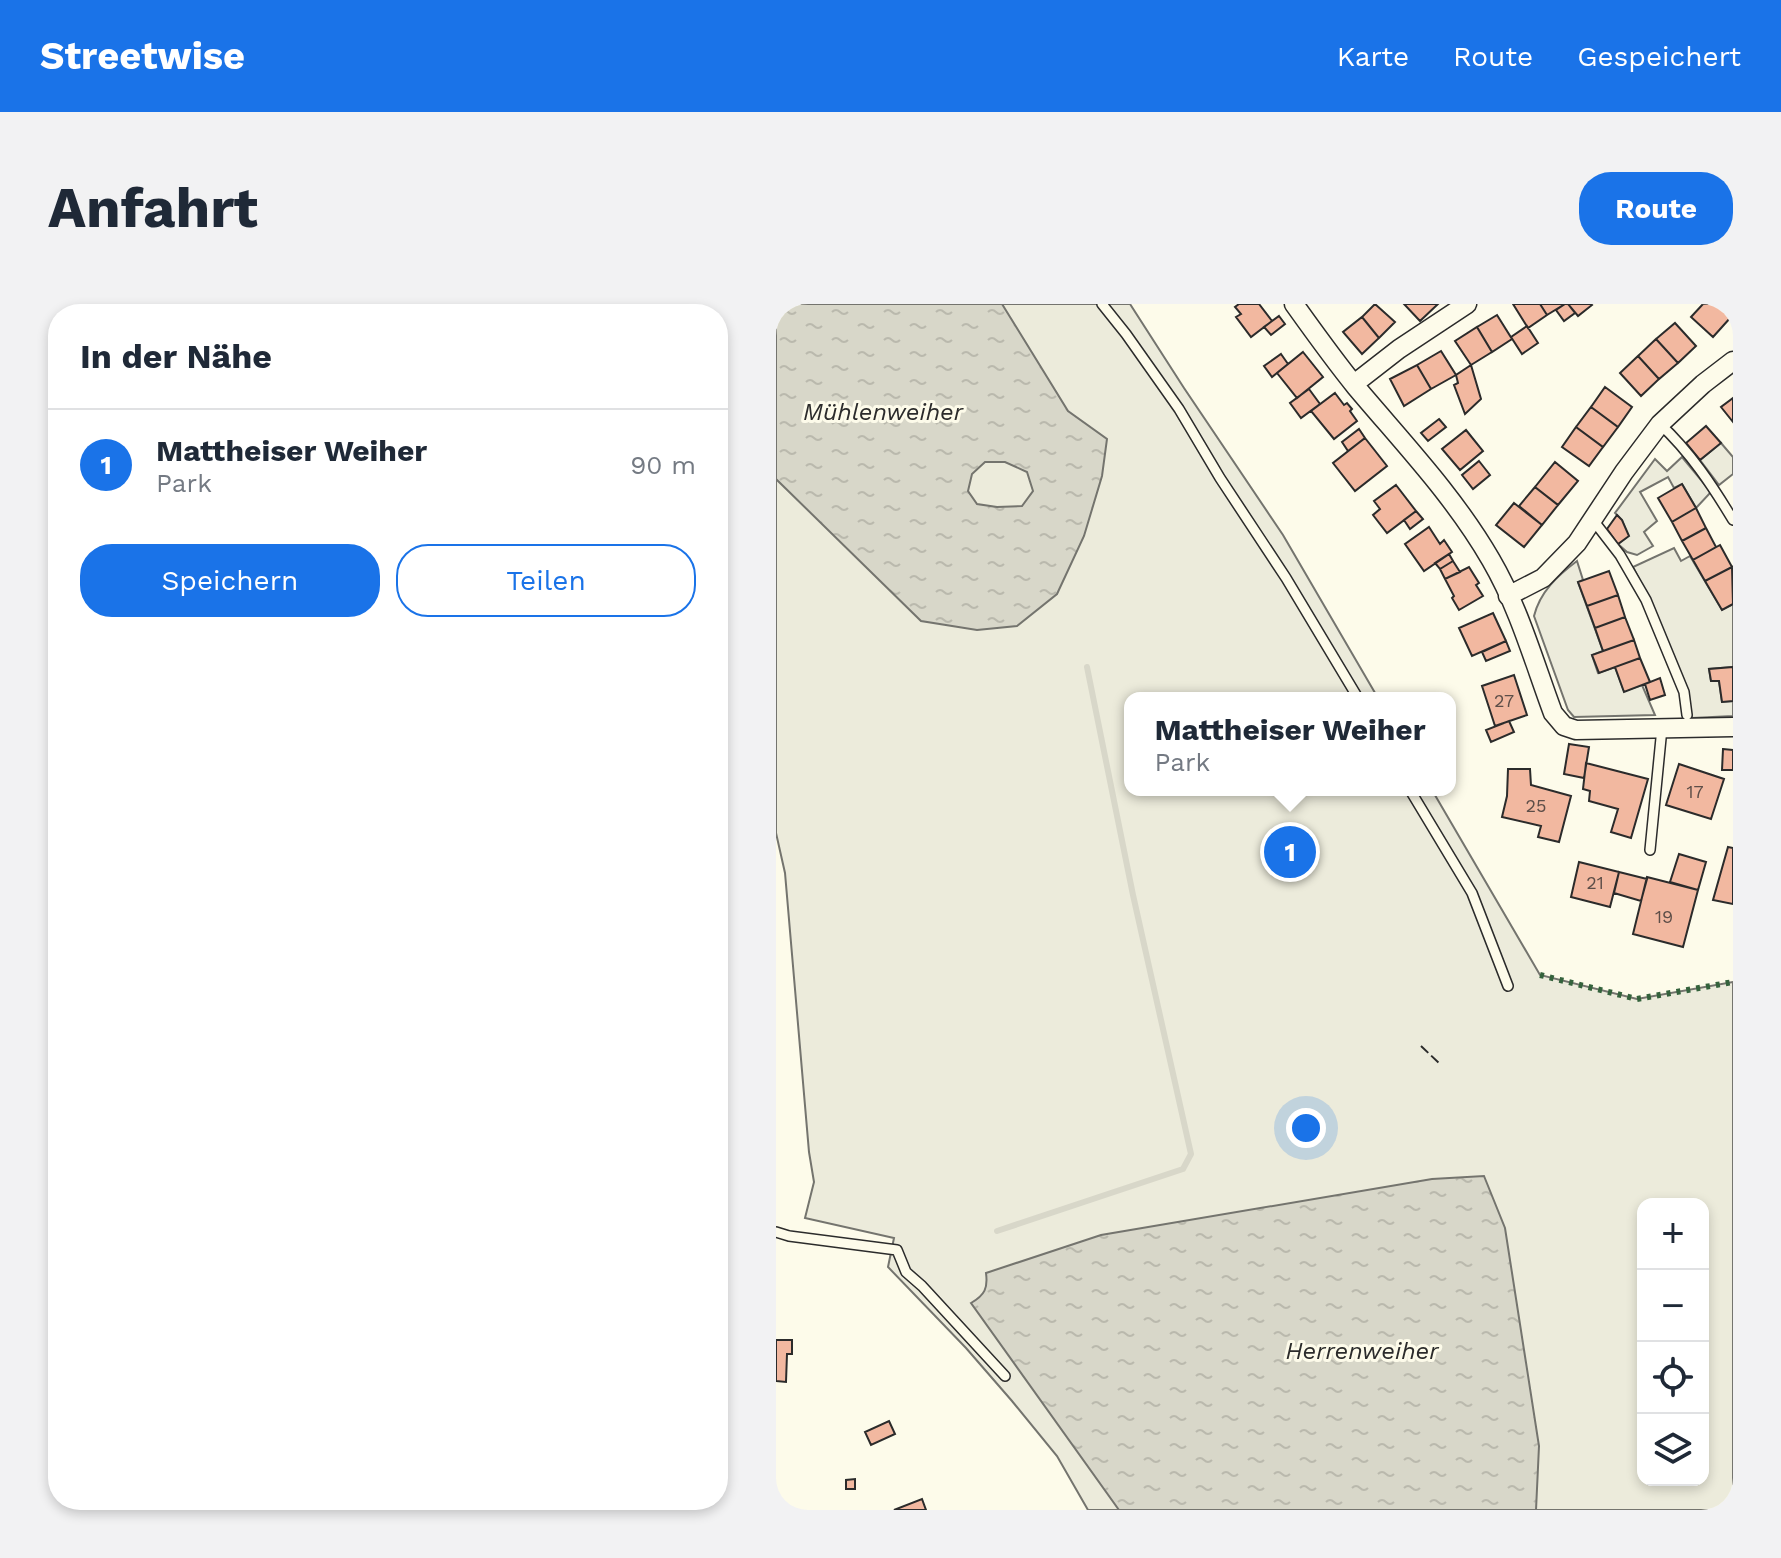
<!DOCTYPE html>
<html lang="de">
<head>
<meta charset="utf-8">
<style>
  :root { --surface:#fff; --page:#f2f2f3; --text:#1f2937; --muted:#747a83; --line:#e0e1e3; --accent:#1a73e8 }
  body { margin:0; font-family:"Work Sans",sans-serif; background:var(--page); color:var(--text) }
  .controls { position:absolute; right:24px; bottom:24px; display:grid; overflow:hidden; border-radius:16px; box-shadow:0 4px 12px #0003 }
  .controls button { width:72px; height:72px; display:grid; place-items:center; padding:0; border:0; border-bottom:2px solid var(--line); background:var(--surface); color:var(--text); font:40px sans-serif }
  .you { position:absolute; left:530px; top:824px; width:28px; height:28px; margin:-20px; border:6px solid #fff; border-radius:50%; background:#1a73e8; box-shadow:0 0 0 12px #1a73e833 }
  .badge { display:grid; place-items:center; width:52px; height:52px; border-radius:50%; background:var(--accent); color:#fff; font-size:26px; font-weight:700 }
  .pin { position:absolute; translate:-50% -50%; border:4px solid #fff; box-shadow:0 2px 8px #0006 }
  .popup { position:absolute; left:348px; top:388px; width:332px; height:104px; box-sizing:border-box; display:grid; place-content:center; border-radius:16px; background:var(--surface); filter:drop-shadow(0 2px 6px #0005); font-size:26px; white-space:nowrap; color:var(--muted) }
  .popup b { font-size:30px; color:var(--text) }
  .popup::after { content:''; position:absolute; left:50%; top:100%; margin-left:-16px; border:16px solid transparent; border-top-color:var(--surface) }
  .list { margin:0; padding:0; list-style:none }
  h2 { display:flex; justify-content:space-between; align-items:center; height:104px; margin:0; padding:0 32px; font-size:34px }
  h2 small { font-size:26px; font-weight:400; color:var(--muted) }
  .list li { display:grid; grid-template-columns:52px 1fr auto; gap:24px; align-items:center; box-sizing:border-box; height:112px; padding:0 32px; border-top:2px solid var(--line) }
  .list b { display:block; font-size:30px; white-space:nowrap }
  .list p { margin:0; font-size:26px; white-space:nowrap; color:var(--muted) }
  .list em { font-size:26px; font-style:normal; color:var(--muted) }
  .actions { display:flex; gap:16px; padding:24px 32px }
  .actions a { flex:1; padding:18px 0; border:2px solid var(--accent); border-radius:32px; text-align:center; font-size:28px; color:var(--accent) }
  .actions .main { background:var(--accent); color:#fff }
  .icon { flex:none; width:44px; height:44px; fill:none; stroke:currentColor; stroke-width:2; stroke-linecap:round; stroke-linejoin:round }
  .map { position:relative; flex:none; width:957px; height:1206px; overflow:hidden; border-radius:32px }
  header { display:flex; align-items:center; gap:48px; box-sizing:border-box; height:112px; padding:0 40px; background:var(--accent); color:#fff }
  header strong { font-size:38px }
  nav { display:flex; gap:44px; margin-inline-start:auto; font-size:28px }
  .intro { display:flex; align-items:center; justify-content:space-between; box-sizing:border-box; height:192px; padding:0 48px }
  h1 { margin:0; font-size:56px }
  .button { padding:20px 36px; border-radius:32px; background:var(--accent); color:#fff; font-size:28px; font-weight:700 }
  main { display:flex; gap:48px; padding:0 48px }
  aside { flex:1; background:var(--surface); border-radius:32px; box-shadow:0 4px 12px #0003 }
  .map>svg:first-child { display:block }
</style>
</head>
<body>
<header>
<strong>Streetwise</strong>
<nav><a>Karte</a><a>Route</a><a>Gespeichert</a></nav>
</header>
<div class="intro"><h1>Anfahrt</h1><a class="button">Route</a></div>
<main>
<aside>
<h2>In der Nähe<small></small></h2>
<ul class="list">
<li><span class="badge">1</span><div><b>Mattheiser Weiher</b><p>Park</p></div><em>90 m</em></li>
</ul>
<div class="actions"><a class="main">Speichern</a><a>Teilen</a></div>
</aside>
<div class="map">
<svg width="957" height="1206" viewBox="0 0 957 1206">
  <defs>
    <pattern id="water-ripples" width="26" height="14" patternUnits="userSpaceOnUse" patternTransform="scale(2)"><rect width="26" height="14" fill="#d8d7c9"/><path d="M2 4q2-2 4 0t4 0M15 11q2-2 4 0t4 0" fill="none" stroke="#bab9ad"/></pattern>
  </defs>
  <rect width="100%" height="100%" fill="#fdfbea"/>
  <!-- green -->
  <path fill="#ecebdb" stroke="#74746e" stroke-width="2" fill-rule="evenodd" d="M 0,0 L 354,0 L 408,84 L 507,231 L 602,394 L 354,394 L 354,486 L 656,486 L 764,671 L 861,695 L 957,678 L 957,1206 L 312,1206 L 281,1152 L 236,1097 L 190,1044 L 112,963 L 118,934 L 29,914 L 38,878 L 33,848 L 9,569 L 0,529 ZM 867,900 L 927,900 L 927,1176 L 867,1176 Z
    M 945,139 L 957,153 L 957,170 L 943,181 L 924,156 Z
    M 906,153 L 935,188 L 920,204 L 906,180 L 898,184 L 892,173 L 864,188 L 881,217 L 868,228 L 877,242 L 861,251 L 851,248 L 842,240 L 852,232 L 846,216 L 839,209 L 879,155 L 891,167 Z
    M 898,244 L 905,257 L 914,252 L 946,306 L 957,300 L 957,363 L 933,365 L 935,377 L 943,377 L 946,398 L 957,397 L 957,412 L 916,414 C 904,361 881,311 857,263 Z
    M 801,257 L 807,276 L 802,278 L 827,347 L 816,351 L 822,369 L 839,363 L 848,387 L 866,381 L 879,411 L 798,413 L 792,406 L 758,312 C 764,288 781,272 801,257 Z"/>
  <!-- water -->
  <path fill="url(#water-ripples)" stroke="#74746e" stroke-width="2" fill-rule="evenodd" d="M 0,0 L 226,0 L 292,107 L 331,135 L 326,172 L 308,232 L 281,290 L 241,322 L 201,326 L 145,317 L 0,175 ZM 209,158 L 229,158 L 251,168 L 257,187 L 246,202 L 221,203 L 201,200 L 192,187 L 196,170 Z
    M 708,872 L 729,924 L 763,1142 L 760,1206 L 343,1206 L 195,999 C 209,991 212,984 210,969 L 325,931 L 656,875 Z"/>
  <g fill="none" stroke-linecap="round" stroke-linejoin="round">
    <!-- stream -->
    <path stroke="#d8d7c9" stroke-width="6" d="M 221,927 L 407,865 L 415,850 L 357,591 L 311,363"/>
  </g>
  <!-- building -->
  <path fill="#f2b8a0" stroke="#2b2b2b" stroke-width="2" d="M 463,0 L 483,0 L 496,17 L 475,33 L 460,13 L 465,10 L 459,3 Z
    M 599,0 L 619,18 L 603,34 L 586,13 Z
    M 628,0 L 662,0 L 644,17 Z
    M 737,0 L 764,0 L 771,11 L 752,24 Z
    M 764,0 L 789,0 L 771,11 Z
    M 789,0 L 792,0 L 799,9 L 788,17 L 780,6 Z
    M 792,0 L 815,0 L 816,1 L 802,12 Z
    M 927,0 L 941,0 L 955,13 L 937,33 L 915,13 Z
    M 941,0 L 957,0 L 957,11 L 955,13 Z
    M 721,11 L 736,35 L 716,48 L 701,23 Z
    M 503,12 L 509,20 L 495,31 L 488,23 Z
    M 586,13 L 603,34 L 586,50 L 567,28 Z
    M 899,19 L 920,42 L 902,59 L 880,35 Z
    M 751,22 L 762,39 L 746,50 L 735,33 Z
    M 701,23 L 716,48 L 695,61 L 679,37 Z
    M 880,35 L 902,59 L 883,75 L 862,52 Z
    M 665,47 L 680,71 L 655,85 L 641,61 Z
    M 527,48 L 547,73 L 521,94 L 501,69 Z
    M 505,50 L 512,60 L 496,73 L 488,62 Z
    M 862,52 L 883,75 L 865,92 L 844,69 Z
    M 641,61 L 655,85 L 628,102 L 614,75 Z
    M 695,61 L 705,95 L 689,110 L 678,81 L 682,79 L 680,71 Z
    M 829,83 L 856,103 L 842,123 L 815,103 Z
    M 533,85 L 544,100 L 525,114 L 514,99 Z
    M 559,89 L 568,101 L 571,99 L 576,105 L 574,107 L 581,117 L 558,135 L 535,107 Z
    M 957,94 L 957,118 L 945,103 Z
    M 815,103 L 842,123 L 827,143 L 800,123 Z
    M 663,115 L 670,123 L 652,137 L 645,129 Z
    M 930,122 L 945,139 L 924,156 L 910,139 Z
    M 800,123 L 827,143 L 813,162 L 786,143 Z
    M 583,125 L 589,134 L 572,147 L 566,138 Z
    M 690,126 L 707,147 L 684,166 L 666,145 Z
    M 589,134 L 611,162 L 579,187 L 557,159 Z
    M 703,157 L 714,171 L 697,185 L 686,171 Z
    M 779,158 L 802,177 L 782,201 L 759,183 Z
    M 906,180 L 920,204 L 896,218 L 882,194 Z
    M 620,181 L 640,207 L 611,229 L 597,211 L 604,205 L 598,197 Z
    M 759,183 L 782,201 L 766,221 L 743,202 Z
    M 738,199 L 766,221 L 748,243 L 720,221 Z
    M 920,204 L 930,224 L 906,237 L 896,218 Z
    M 640,207 L 647,215 L 634,225 L 628,216 Z
    M 841,211 L 846,216 L 853,232 L 842,240 L 831,225 Z
    M 653,223 L 664,240 L 668,236 L 676,248 L 648,267 L 629,240 Z
    M 930,224 L 940,243 L 917,256 L 906,237 Z
    M 944,241 L 956,263 L 929,277 L 917,256 Z
    M 673,250 L 677,257 L 664,265 L 659,259 Z
    M 677,257 L 684,268 L 669,275 L 664,265 Z
    M 693,263 L 703,279 L 700,281 L 707,292 L 683,306 L 676,294 L 678,292 L 669,275 Z
    M 956,263 L 957,300 L 946,306 L 929,277 Z
    M 833,267 L 842,291 L 811,302 L 802,278 Z
    M 842,291 L 849,313 L 819,324 L 811,302 Z
    M 717,309 L 730,337 L 696,352 L 683,324 Z
    M 849,313 L 858,336 L 827,347 L 819,324 Z
    M 858,336 L 864,354 L 823,369 L 816,351 Z
    M 730,337 L 734,347 L 710,357 L 706,348 Z
    M 864,354 L 874,378 L 848,388 L 839,363 Z
    M 957,363 L 957,397 L 946,398 L 943,377 L 935,377 L 933,365 Z
    M 738,371 L 751,411 L 719,422 L 706,382 Z
    M 884,374 L 889,391 L 874,396 L 869,380 Z
    M 733,417 L 738,428 L 715,438 L 710,426 Z
    M 793,440 L 813,443 L 808,474 L 788,470 Z
    M 947,445 L 957,446 L 957,466 L 946,466 Z
    M 810,459 L 872,475 L 855,534 L 835,528 L 842,505 L 813,497 L 814,487 L 807,485 Z
    M 903,460 L 948,475 L 935,515 L 890,501 Z
    M 732,465 L 754,465 L 755,481 L 795,492 L 783,538 L 762,533 L 765,522 L 726,513 L 731,492 Z
    M 952,543 L 957,544 L 957,600 L 937,596 Z
    M 903,550 L 930,558 L 922,586 L 894,578 Z
    M 803,558 L 843,568 L 834,603 L 795,593 Z
    M 843,568 L 871,575 L 865,597 L 838,589 Z
    M 871,573 L 922,586 L 907,643 L 857,630 Z
    M 0,1036 L 16,1036 L 16,1050 L 11,1050 L 10,1078 L 0,1077 Z
    M 113,1117 L 119,1130 L 95,1141 L 89,1128 Z
    M 79,1175 L 79,1185 L 70,1185 L 70,1176 Z
    M 146,1195 L 150,1206 L 118,1206 Z"/>
  <g fill="none" stroke-linecap="round" stroke-linejoin="round">
    <defs>
      <path id="service" d="M 326,0 L 350,30 L 403,105 L 444,174 L 510,274 L 582,394
        M 884,120 C 914,148 936,181 957,216
        M 817,216 L 844,251 L 870,296 L 908,388 L 911,411
        M 634,486 L 696,589 L 732,682
        M 874,546 L 886,424
        M 0,928 L 13,932 L 121,946 L 130,968 L 146,982 L 229,1072"/>
      <path id="minor" d="M 518,0 C 538,28 558,56 580,83 C 628,140 678,192 715,256 C 743,304 758,358 777,409 L 788,422 L 800,426 L 957,423
        M 578,80 L 623,45 L 691,0
        M 732,292 L 767,274 L 801,239 L 848,168 L 884,120 L 927,80 L 957,57"/>
    </defs>
    <!-- service casing -->
    <use href="#service" stroke="#2b2b2b" stroke-width="12"/>
    <!-- minor casing -->
    <use href="#minor" stroke="#2b2b2b" stroke-width="21"/>
    <!-- service -->
    <use href="#service" stroke="#fdfbea" stroke-width="9"/>
    <!-- minor -->
    <use href="#minor" stroke="#fdfbea" stroke-width="18"/>
    <!-- hedge -->
    <path stroke="#34623c" stroke-width="6" stroke-dasharray="4 6" stroke-linecap="butt" d="M 764,671 L 861,695 L 957,678"/>
    <!-- fence -->
    <path stroke="#2b2b2b" stroke-width="2" stroke-dasharray="10 4" stroke-linecap="butt" d="M 645,742 L 664,760"/>
  </g>
  <g text-anchor="middle" stroke-width="6" stroke-linejoin="round" paint-order="stroke">
    <!-- number labels -->
    <g font-size="18" fill="#5d4e48">
      <text x="728" y="403">27</text>
      <text x="919" y="494">17</text>
      <text x="760" y="508">25</text>
      <text x="819" y="585">21</text>
      <text x="888" y="619">19</text>
    </g>
    <!-- water labels -->
    <g font-size="24" font-style="italic" fill="#2b2b2b" stroke="#fdfbea">
      <text x="107" y="116">Mühlenweiher</text>
      <text x="586" y="1055">Herrenweiher</text>
    </g>
  </g>
</svg>
<div class="controls">
<button>+</button>
<button>−</button>
<button><svg class="icon" aria-label="locate" viewBox="0 0 24 24"><circle cx="12" cy="12" r="6"/><path d="M12 2v4M12 18v4M2 12h4M18 12h4"/></svg></button>
<button><svg class="icon" aria-label="layers" viewBox="0 0 24 24"><path d="M12 4l9 5-9 5-9-5zM3 14l9 5 9-5"/></svg></button>
</div>
<div class="you"></div>
<div class="pin badge" style="left:514px;top:548px">1</div>
<div class="popup"><b>Mattheiser Weiher</b>Park</div>
</div>
</main>
</body>
</html>
